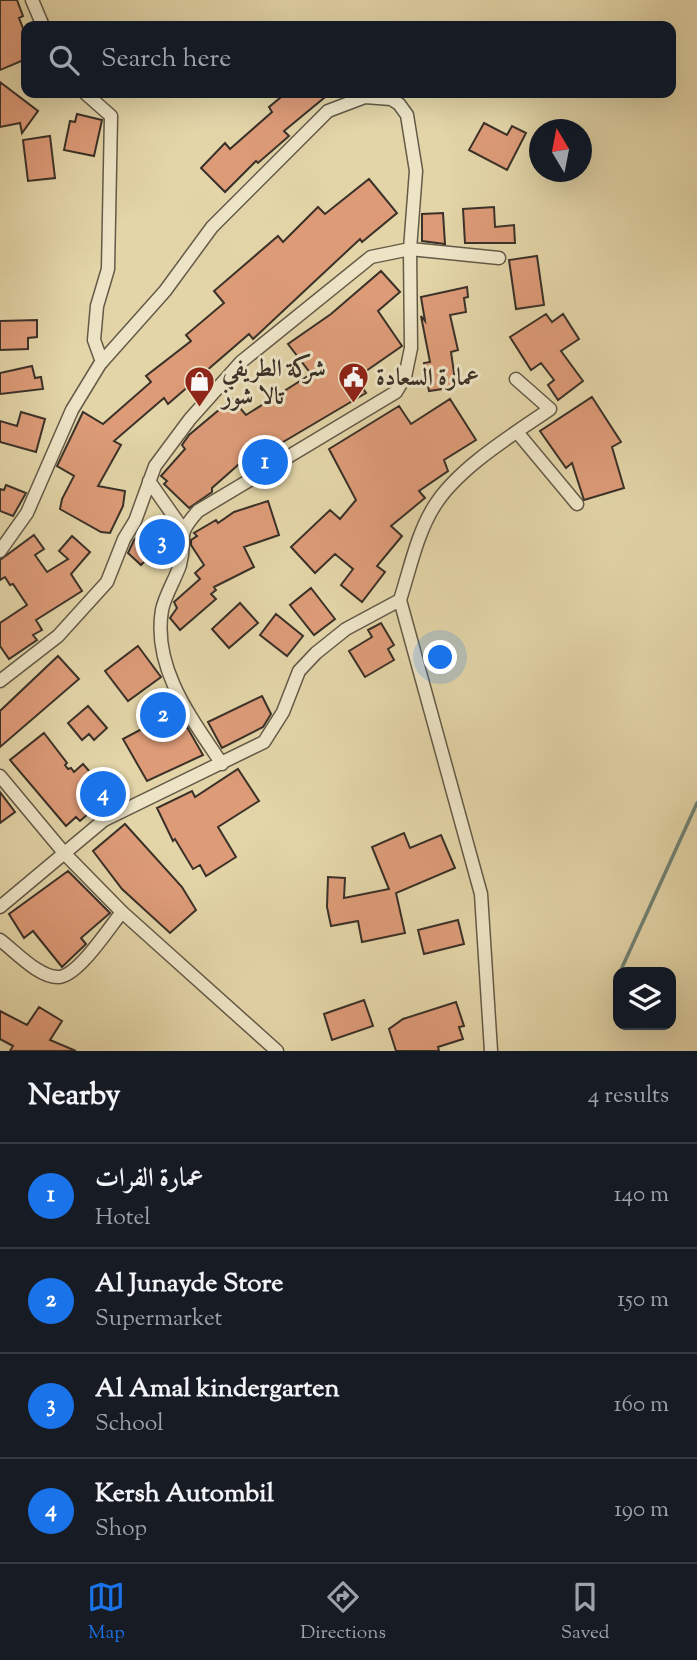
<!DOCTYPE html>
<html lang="en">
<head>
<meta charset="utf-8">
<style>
  :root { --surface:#171b24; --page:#242831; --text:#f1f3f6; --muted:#9ea1a6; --line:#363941; --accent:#1a73e8 }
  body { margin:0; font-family:"Sorts Mill Goudy",Amiri,serif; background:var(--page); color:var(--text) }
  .controls { position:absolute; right:21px; bottom:21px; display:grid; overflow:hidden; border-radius:14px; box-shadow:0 7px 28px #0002 }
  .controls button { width:63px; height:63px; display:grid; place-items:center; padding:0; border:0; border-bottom:2px solid var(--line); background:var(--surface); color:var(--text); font:35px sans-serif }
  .compass { position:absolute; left:529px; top:119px; width:63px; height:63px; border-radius:50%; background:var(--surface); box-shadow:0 7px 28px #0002; rotate:350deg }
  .you { position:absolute; left:441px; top:658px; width:24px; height:24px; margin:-18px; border:5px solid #fff; border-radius:50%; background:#1a73e8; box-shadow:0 0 0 10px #1a73e833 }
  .badge { display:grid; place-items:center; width:46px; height:46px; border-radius:50%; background:var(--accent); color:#fff; font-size:23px; font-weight:700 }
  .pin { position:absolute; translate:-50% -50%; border:4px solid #fff; box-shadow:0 2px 7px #0006 }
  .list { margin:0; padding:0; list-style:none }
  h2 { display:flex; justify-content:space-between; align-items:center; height:91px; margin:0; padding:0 28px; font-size:30px }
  h2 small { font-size:23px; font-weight:400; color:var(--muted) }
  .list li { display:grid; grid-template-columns:46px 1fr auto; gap:21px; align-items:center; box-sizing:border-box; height:105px; padding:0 28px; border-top:2px solid var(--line) }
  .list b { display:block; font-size:26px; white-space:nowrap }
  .list p { margin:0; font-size:23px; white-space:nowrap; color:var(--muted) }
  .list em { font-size:23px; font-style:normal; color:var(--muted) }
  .icon { flex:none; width:38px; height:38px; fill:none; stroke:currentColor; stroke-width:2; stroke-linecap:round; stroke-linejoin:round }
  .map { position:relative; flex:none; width:697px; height:1051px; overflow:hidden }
  .search { position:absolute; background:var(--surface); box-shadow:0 7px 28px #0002; left:21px; right:21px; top:21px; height:77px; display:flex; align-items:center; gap:18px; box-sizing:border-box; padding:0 24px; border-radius:14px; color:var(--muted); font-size:26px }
  .sheet { height:511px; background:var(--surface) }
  nav { display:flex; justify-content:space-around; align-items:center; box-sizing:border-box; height:98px; border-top:2px solid var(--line); background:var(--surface); font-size:19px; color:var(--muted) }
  nav a { display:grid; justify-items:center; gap:4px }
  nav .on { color:var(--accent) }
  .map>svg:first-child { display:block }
</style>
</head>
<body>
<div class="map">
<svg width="697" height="1051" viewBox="0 0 697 1051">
  <rect width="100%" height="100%" fill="#e3d5a8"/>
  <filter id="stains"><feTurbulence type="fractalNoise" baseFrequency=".00286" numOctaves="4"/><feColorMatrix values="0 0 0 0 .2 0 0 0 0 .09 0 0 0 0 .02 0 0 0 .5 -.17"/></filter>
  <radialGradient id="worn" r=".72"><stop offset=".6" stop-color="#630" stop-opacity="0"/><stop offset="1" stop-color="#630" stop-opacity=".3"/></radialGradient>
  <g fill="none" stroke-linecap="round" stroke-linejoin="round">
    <!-- stream -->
    <path stroke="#718375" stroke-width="3.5" d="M 620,972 L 697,803
      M 616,982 L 618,977"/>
  </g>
  <!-- building -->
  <path fill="#dd9b78" stroke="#3a3128" stroke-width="2" d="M 0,0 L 17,0 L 23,16 L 19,18 L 26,36 L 26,59 L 0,70 Z
    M 0,82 L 38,111 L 22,133 L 20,123 L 0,127 Z
    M 286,93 L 330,93 L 284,131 L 289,136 L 258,163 L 256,161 L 225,192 L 201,168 L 225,143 L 230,149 L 272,112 L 269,107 Z
    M 77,114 L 102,120 L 94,156 L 64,150 L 70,121 L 75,122 Z
    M 484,123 L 507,135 L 512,126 L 526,133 L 507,170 L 469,150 Z
    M 50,136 L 55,178 L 28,181 L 23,140 Z
    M 369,179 L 397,213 L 362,242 L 360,239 L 253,339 L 249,334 L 168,404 L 164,398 L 114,441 L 121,445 L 98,486 L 125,491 L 123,506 L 110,533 L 101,532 L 60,509 L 62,499 L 74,476 L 57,466 L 83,412 L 103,424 L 151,382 L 146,376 L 191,341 L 186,335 L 224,303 L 214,291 L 278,236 L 283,242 L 318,207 L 325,214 Z
    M 494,207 L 495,227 L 514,225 L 515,243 L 465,243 L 463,209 Z
    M 443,213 L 445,244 L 422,241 L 422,214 Z
    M 537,256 L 544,305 L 516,309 L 509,260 Z
    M 381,271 L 400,292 L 378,311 L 402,346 L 356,378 L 366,393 L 273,448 L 254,467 L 246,458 L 212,488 L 212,492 L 189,508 L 164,484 L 167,481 L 161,476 L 185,449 L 182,445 L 189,435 L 232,399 L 246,415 L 311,374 L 288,344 L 331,314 Z
    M 467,287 L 468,297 L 464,298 L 466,312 L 450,315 L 458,350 L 451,352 L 456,387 L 429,391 L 424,363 L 430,362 L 421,316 L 425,321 L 421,297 Z
    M 546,314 L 552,322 L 563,314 L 579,339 L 561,351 L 583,381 L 558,400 L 548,385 L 554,380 L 541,363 L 531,370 L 510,337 Z
    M 37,320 L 37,337 L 28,338 L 28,349 L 0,350 L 0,321 Z
    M 32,366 L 35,378 L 41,377 L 43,389 L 0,394 L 0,373 Z
    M 592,397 L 621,442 L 612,447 L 624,488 L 584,500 L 572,463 L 566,468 L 540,431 Z
    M 450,399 L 476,440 L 444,460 L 448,471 L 419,491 L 425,498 L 391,526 L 402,536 L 377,566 L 385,572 L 362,602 L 341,585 L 353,569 L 335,554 L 315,573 L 291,547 L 330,510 L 340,519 L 356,500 L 329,449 L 399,406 L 411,424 Z
    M 21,412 L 45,419 L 36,452 L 0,442 L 0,421 L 17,426 Z
    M 6,485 L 26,493 L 13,516 L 0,511 L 0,489 L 4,490 Z
    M 268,501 L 279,535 L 244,547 L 254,567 L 214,587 L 216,590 L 211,594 L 216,599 L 180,630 L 170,618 L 177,608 L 174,602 L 200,579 L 195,573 L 204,565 L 191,545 L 191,540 L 197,536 L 194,533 L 216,520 L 218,523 L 234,512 Z
    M 153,519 L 170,535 L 141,565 L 128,553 L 134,540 Z
    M 34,535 L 44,549 L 35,555 L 47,572 L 68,559 L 59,551 L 72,536 L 90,552 L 71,574 L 82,591 L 36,620 L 42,630 L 33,635 L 37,640 L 9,659 L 0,646 L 0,623 L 27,605 L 13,584 L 10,585 L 5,577 L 0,580 L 0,560 Z
    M 311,588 L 335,619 L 314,635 L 290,605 Z
    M 240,603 L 258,623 L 229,648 L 212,629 Z
    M 276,614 L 303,636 L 287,656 L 260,635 Z
    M 381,623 L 394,645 L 388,649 L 394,660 L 365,677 L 349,651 L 372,637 L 368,630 Z
    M 138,646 L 161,677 L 128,701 L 105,671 Z
    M 58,656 L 79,679 L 0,747 L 0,711 Z
    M 262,696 L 271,714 L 263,727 L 222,748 L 208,722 Z
    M 88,706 L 107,728 L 94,740 L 89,734 L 82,740 L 68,723 Z
    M 153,723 L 162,740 L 187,727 L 203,755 L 147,781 L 123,739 Z
    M 44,733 L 67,763 L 65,765 L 68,769 L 71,768 L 74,772 L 83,764 L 110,795 L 80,821 L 76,817 L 66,826 L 10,760 Z
    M 238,769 L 259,801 L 218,827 L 236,857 L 206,876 L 200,865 L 193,869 L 175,839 L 173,841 L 157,808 L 192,791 L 195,797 Z
    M 0,792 L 15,812 L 0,823 Z
    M 125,824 L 182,887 L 196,910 L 170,933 L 122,889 L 93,851 Z
    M 404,833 L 410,848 L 441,835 L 455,868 L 396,893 L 405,933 L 362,942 L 358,921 L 331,926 L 327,907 L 328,877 L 345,878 L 344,898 L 389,889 L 372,847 Z
    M 68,871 L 110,913 L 81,938 L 86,944 L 62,967 L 33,931 L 24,938 L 9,914 Z
    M 458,920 L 464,944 L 424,954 L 418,930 Z
    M 364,1000 L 373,1026 L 332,1040 L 324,1014 Z
    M 456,1002 L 464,1026 L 459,1027 L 463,1039 L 438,1047 L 439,1051 L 396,1051 L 389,1029 L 403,1019 Z
    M 39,1007 L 62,1021 L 50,1040 L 76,1051 L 10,1051 L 13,1046 L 0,1039 L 0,1011 L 27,1025 Z"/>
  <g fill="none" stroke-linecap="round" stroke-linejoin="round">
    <defs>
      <path id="street" d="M 32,0 L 43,26
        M 85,93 L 111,116 L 108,269 L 97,306 L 94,340 L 102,362
        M 517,432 L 577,504
        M 149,481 L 182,528
        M 0,551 L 27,513 L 72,410 L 100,364 L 165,291 L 212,227 L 328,111 L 365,97 L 391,99 L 399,104 L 407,115 L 416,171 L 410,249 L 411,348 L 405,377 L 396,392 L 198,511 C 173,539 188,536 180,565 C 175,580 165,595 162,610 C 152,668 192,719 222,764
        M 400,600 L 481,894 L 491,1051
        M 0,681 L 58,636 L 107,582 L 124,539 L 135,521 L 155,466 L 190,419 L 241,362 L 371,257 L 410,249 L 499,258
        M 0,776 L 65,854 L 122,912
        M 0,907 L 104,820 L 264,742 L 283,712 L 299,671 L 316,653 L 346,629 L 400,600 C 410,569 417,533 435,505 C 459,467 514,434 550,409 L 516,379
        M 0,940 C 15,951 39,978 59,977 C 78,976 109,928 122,912 L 277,1051"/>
    </defs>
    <!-- street casing -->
    <use href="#street" stroke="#645a48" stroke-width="15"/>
    <!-- street -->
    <use href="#street" stroke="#ede4c6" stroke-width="12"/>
  </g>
  <!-- icons -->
  <defs>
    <symbol id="civic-pin" viewBox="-11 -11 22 30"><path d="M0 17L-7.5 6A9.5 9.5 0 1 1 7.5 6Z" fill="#8f2418" stroke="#ede4c6"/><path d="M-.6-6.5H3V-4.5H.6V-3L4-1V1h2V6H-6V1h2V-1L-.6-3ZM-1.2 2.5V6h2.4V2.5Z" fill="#fff"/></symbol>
    <symbol id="shop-pin" viewBox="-11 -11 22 30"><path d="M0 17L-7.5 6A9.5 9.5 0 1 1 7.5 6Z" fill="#8f2418" stroke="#ede4c6"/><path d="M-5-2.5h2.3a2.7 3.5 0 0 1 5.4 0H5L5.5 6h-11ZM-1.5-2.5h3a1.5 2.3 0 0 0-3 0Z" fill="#fff"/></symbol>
  </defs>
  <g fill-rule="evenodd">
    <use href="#civic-pin" x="336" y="360" width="35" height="47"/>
    <use href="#shop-pin" x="182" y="364" width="35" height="47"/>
  </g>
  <g text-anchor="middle" stroke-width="6" stroke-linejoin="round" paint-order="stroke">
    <!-- poi labels -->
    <g font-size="24" font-weight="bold" fill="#3a3128" stroke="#ede4c6" text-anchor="start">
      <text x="222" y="376">شركة الطريفي<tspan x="222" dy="28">تالا شوز</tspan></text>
      <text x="376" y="385">عمارة السعادة</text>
    </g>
  </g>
  <rect width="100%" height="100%" filter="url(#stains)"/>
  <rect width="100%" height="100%" fill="url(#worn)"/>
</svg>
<div class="controls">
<button><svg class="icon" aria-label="layers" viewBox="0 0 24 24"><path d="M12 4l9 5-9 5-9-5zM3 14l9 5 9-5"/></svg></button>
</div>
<svg class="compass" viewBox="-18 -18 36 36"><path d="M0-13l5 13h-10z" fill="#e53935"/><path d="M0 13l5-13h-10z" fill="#9ea1a6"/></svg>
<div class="you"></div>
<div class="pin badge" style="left:265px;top:462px">1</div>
<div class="pin badge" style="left:163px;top:715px">2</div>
<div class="pin badge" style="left:162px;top:542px">3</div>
<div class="pin badge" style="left:103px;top:794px">4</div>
<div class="search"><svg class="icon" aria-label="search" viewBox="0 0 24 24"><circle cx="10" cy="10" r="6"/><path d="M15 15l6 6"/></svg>Search here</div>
</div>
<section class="sheet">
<h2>Nearby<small>4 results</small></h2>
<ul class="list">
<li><span class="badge">1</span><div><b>عمارة الفرات</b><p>Hotel</p></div><em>140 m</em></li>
<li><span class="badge">2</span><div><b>Al Junayde Store</b><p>Supermarket</p></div><em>150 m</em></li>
<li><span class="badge">3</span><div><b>Al Amal kindergarten</b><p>School</p></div><em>160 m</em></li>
<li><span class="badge">4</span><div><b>Kersh Autombil</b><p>Shop</p></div><em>190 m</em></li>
</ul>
</section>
<nav>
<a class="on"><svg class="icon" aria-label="map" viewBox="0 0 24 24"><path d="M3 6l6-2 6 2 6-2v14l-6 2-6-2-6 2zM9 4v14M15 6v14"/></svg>Map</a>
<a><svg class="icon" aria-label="directions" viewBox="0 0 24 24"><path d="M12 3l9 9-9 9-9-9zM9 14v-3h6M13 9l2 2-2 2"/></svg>Directions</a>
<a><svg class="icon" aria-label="saved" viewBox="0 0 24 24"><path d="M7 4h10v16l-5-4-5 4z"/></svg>Saved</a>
</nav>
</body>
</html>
